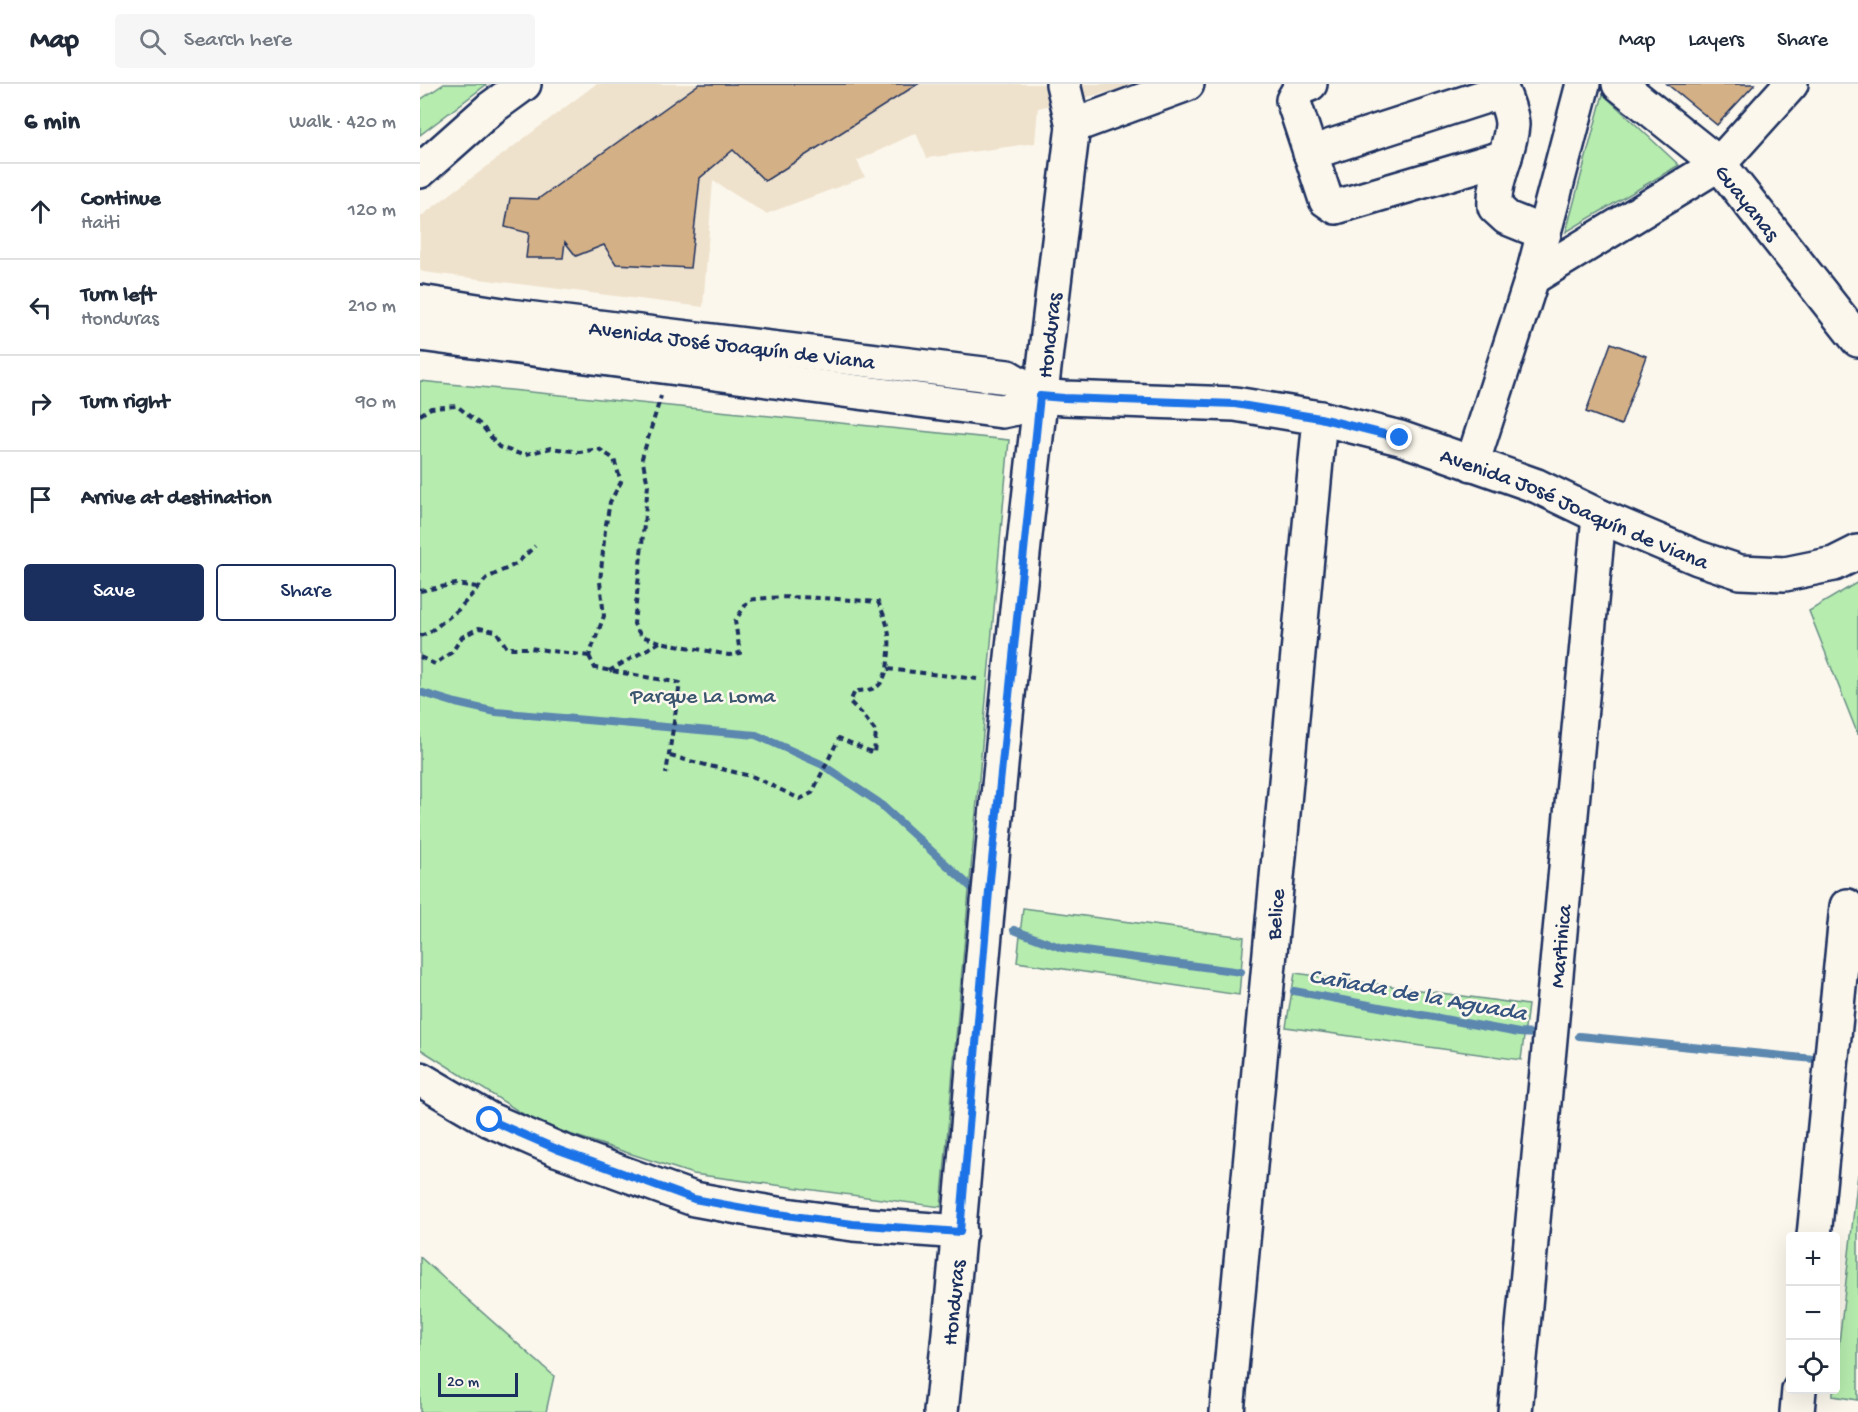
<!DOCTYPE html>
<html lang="en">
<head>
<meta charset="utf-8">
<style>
  :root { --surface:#fff; --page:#f6f6f7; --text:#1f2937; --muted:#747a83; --line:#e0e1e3; --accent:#1b2f5e }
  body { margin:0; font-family:"Gochi Hand",sans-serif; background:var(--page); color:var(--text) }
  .controls { position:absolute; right:18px; bottom:18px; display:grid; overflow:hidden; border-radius:6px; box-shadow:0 6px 24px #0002 }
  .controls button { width:54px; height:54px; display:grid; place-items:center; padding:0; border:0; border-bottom:2px solid var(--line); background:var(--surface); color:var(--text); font:30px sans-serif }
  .scale { position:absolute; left:18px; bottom:15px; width:80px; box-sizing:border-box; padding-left:6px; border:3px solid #1b2f5e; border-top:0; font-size:16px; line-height:21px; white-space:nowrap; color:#1b2f5e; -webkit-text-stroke:4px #fbf7ec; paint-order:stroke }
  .stop { position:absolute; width:18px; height:18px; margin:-14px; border:4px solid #1a73e8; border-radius:50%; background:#fff }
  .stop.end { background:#1a73e8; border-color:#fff; box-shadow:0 2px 6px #0008 }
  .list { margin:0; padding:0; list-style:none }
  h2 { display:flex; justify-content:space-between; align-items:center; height:78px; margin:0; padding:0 24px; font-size:26px }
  h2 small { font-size:20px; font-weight:400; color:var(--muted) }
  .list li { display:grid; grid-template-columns:39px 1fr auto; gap:18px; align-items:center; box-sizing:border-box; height:96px; padding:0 24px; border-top:2px solid var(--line) }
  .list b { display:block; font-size:22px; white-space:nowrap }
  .list p { margin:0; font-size:20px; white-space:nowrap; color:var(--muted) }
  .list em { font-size:20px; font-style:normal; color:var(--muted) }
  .actions { display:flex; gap:12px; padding:18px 24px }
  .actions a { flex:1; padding:14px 0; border:2px solid var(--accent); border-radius:6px; text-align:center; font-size:21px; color:var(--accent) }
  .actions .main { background:var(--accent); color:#fff }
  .icon { flex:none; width:33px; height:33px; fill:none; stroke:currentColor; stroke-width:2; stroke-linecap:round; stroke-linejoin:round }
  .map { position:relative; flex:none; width:1438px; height:1328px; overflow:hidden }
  header { display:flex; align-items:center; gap:36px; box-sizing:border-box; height:84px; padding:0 30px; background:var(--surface); border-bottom:2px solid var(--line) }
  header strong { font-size:28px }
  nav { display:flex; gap:33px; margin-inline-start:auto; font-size:21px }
  .search { width:420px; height:54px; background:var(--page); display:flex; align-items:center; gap:15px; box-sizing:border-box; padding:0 21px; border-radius:6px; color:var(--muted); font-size:22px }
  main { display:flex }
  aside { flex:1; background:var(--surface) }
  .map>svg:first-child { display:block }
</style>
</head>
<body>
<header>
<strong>Map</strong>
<div class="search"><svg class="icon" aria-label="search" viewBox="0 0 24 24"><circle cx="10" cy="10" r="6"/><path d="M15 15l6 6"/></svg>Search here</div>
<nav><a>Map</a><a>Layers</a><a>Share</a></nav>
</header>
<main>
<aside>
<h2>6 min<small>Walk · 420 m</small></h2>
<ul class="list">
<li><svg class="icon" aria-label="ahead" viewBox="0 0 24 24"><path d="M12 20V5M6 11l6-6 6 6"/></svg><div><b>Continue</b><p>Haiti</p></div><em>120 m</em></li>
<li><svg class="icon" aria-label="left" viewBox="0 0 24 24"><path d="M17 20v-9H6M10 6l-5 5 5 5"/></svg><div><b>Turn left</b><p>Honduras</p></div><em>210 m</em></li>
<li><svg class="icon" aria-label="right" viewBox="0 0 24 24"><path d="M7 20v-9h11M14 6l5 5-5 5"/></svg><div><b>Turn right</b></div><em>90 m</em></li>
<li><svg class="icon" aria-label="arrive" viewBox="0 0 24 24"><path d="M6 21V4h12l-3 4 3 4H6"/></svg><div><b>Arrive at destination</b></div></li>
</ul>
<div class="actions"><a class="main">Save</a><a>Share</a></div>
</aside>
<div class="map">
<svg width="1438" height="1328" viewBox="0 0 1438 1328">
  <rect width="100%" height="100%" fill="#fbf7ec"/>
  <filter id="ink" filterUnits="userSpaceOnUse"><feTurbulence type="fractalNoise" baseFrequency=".0167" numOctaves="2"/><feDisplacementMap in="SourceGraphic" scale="12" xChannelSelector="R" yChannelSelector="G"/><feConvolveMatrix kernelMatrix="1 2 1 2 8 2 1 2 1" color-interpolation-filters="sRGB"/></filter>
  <g filter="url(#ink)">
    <!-- built -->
    <path fill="#efe2cd" d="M 176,0 L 714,0 L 698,6 L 618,24 L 615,59 L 507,74 L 496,49 L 437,77 L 445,93 L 346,130 L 293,97 L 283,223 L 3,188 L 0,186 L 0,133 Z"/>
    <!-- green -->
    <path fill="#b6ecae" stroke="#688e86" stroke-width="1.5" d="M 24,0 L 67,0 L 0,51 L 0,16 Z
      M 1183,10 L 1259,81 L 1146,148 Z
      M 0,297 L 589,356 L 521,1123 L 273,1090 L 119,1040 L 0,965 Z
      M 1438,498 L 1438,651 L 1389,527 Z
      M 603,824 L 824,853 L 819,911 L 597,878 Z
      M 875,889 L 1108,921 L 1101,976 L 866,943 Z
      M 1438,1090 L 1438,1316 L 1413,1312 L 1413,1306 L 1416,1306 L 1416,1286 Z
      M 0,1173 L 134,1292 L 126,1328 L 0,1328 Z"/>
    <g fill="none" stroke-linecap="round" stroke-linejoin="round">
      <!-- stream -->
      <path stroke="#5b87af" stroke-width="8" d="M 0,608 L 36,619 L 76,628 L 336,651 L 401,680 L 458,718 L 553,805
        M 594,846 L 642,864 L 821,888
        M 874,907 L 1099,949 L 1115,950
        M 1159,952 L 1394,975"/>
    </g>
    <!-- building -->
    <path fill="#d4b086" stroke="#1b2f5e" stroke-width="1.5" d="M 279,0 L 498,0 L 345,97 L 313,66 L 280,94 L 270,184 L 196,180 L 184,161 L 156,172 L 145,158 L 143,174 L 106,174 L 109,149 L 85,143 L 90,114 L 118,115 Z
      M 1247,0 L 1335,0 L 1297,41 Z
      M 1191,259 L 1226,272 L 1201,341 L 1166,328 Z"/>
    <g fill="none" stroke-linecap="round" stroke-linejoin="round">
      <defs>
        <g id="minor">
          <path d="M 890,0 L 880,4 L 873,16 L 906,116 L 916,123 L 1085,73"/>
          <path d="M 1079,0 C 1084,11 1092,29 1092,41 C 1090,69 1073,95 1075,123 L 1087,134 L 1124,149"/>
          <path id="s1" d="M 1199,0 L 1299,80 L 1438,256"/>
          <path d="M 653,42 L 767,0"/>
          <path d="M 890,69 L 1082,7"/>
          <path d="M 1112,194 L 1299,80 L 1371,0"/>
          <path id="s2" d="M 0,218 L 89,232 L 588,293 L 620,312 L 644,314 L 815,320 L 900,334 L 980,354 L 1117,402 L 1179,432 L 1278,474 L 1320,488 L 1365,490 L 1414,480 L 1438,468"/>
          <path d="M 0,250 L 582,327 L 601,323 L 620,312"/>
          <path d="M 1052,380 L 1112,194 L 1163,0"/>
          <path d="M 0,995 L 70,1036 L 139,1066 L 274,1115 L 351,1129 L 433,1140 L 540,1148"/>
          <path d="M 1394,1152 L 1427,822"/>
          <path id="s3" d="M 521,1328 C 540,1151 553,974 570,797 C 593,545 622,293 653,42 L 643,0"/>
          <path id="s4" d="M 807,1328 L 900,334"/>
          <path id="s5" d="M 1095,1328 L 1179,432"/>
          <path d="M 1377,1328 L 1379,1306"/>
        </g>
        <path id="major" d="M 0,87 L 71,24 L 104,0"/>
      </defs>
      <!-- minor casing -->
      <use href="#minor" stroke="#1b2f5e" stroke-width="38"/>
      <!-- major casing -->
      <use href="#major" stroke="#1b2f5e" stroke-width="38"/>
      <!-- path -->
      <path stroke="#1b2f5e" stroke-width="4" stroke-dasharray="6 4.5" stroke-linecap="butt" d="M 0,331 L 11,324 L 37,322 L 62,342 L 79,363 L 103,371 L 131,364 L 159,368 L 179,365 L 194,375 L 201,398 L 190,418 L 185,446 L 180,498 L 184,532 L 169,572
        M 0,507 L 36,500 L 57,503
        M 0,552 L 10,548 L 38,526 L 67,494 L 96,480 L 115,462
        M 240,558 L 221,552 L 214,540 L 228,401 L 222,374 L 241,312
        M 169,572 L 175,584 L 260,599 L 246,690
        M 0,573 L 15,580 L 32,568 L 42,553 L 59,544 L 76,547 L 87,564 L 110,564 L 169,572
        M 189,587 L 240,558 L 309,571 L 320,569 L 315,537 L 329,516 C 372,510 415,515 458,518 C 471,545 471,556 467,585
        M 250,672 L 334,693 L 380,715 L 392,709 L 419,654 L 454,669 L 456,648 L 442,630 L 430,618 L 435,607 C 455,606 461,605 467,585 L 557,595"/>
      <!-- minor -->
      <use href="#minor" stroke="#fbf7ec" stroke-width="33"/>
      <!-- major -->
      <use href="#major" stroke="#fbf7ec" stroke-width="33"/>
    </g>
  </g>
  <g fill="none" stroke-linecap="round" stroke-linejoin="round" filter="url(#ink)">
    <!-- route -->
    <path stroke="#1a73e8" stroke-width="8" d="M 70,1036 L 139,1066 L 274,1115 L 351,1129 L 433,1140 L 540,1148 L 570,796 L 620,312 L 644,314 L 815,320 L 900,334 L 980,354"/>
  </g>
  <g text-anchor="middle" stroke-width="5" stroke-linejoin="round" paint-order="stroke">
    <!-- street labels -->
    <g font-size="22" fill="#1b2f5e" stroke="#fbf7ec">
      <text dy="8" stroke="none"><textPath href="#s1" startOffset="176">Guayanas</textPath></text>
      <text dy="8" stroke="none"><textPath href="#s3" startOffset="1082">Honduras</textPath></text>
      <text dy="8" stroke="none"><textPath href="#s2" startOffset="315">Avenida José Joaquín de Viana</textPath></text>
      <text dy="8" stroke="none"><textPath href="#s2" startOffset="1182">Avenida José Joaquín de Viana</textPath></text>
      <text dy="8" stroke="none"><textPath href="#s4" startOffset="500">Belice</textPath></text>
      <text dy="8" stroke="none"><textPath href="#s5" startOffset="468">Martinica</textPath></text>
      <text dy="8" stroke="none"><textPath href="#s3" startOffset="110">Honduras</textPath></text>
    </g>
    <!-- park labels -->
    <g font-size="22" fill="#3a556e" stroke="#fbf7ec">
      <text x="283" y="618">Parque La Loma</text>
    </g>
    <!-- water labels -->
    <g font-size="24" font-style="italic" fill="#365480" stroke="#fbf7ec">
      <text transform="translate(998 909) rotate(10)" y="8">Cañada de la Aguada</text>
    </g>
  </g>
</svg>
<div class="controls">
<button>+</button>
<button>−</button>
<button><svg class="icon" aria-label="locate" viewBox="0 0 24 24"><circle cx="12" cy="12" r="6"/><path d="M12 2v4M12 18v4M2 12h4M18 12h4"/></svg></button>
</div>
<div class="scale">20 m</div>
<div class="stop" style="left:70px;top:1036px"></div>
<div class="stop end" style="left:980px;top:354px"></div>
</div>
</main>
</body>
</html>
